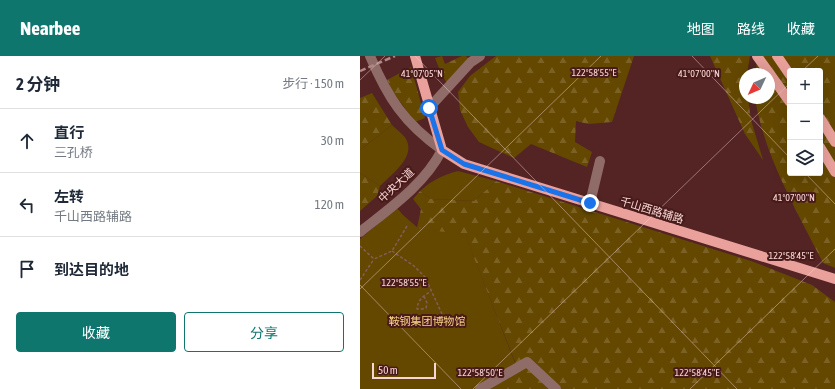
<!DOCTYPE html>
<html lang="zh">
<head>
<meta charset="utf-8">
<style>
  :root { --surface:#fff; --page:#f2f2f3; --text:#1f2937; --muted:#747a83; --line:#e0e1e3; --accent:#0f766e }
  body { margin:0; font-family:"Asap Condensed","Noto Sans SC",sans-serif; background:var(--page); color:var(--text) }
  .controls { position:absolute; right:12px; top:12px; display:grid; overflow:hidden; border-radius:4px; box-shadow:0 4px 16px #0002 }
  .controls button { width:36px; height:36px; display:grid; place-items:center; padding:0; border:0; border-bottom:1px solid var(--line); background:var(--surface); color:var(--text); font:20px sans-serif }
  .compass { position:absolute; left:379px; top:12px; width:36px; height:36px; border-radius:50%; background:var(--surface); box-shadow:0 4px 16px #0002; rotate:226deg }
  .scale { position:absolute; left:12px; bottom:10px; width:64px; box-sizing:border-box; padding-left:4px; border:2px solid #f7d7d5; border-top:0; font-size:11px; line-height:14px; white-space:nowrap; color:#f7d7d5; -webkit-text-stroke:3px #481a19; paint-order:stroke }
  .stop { position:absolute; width:12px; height:12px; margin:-9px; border:3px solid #1a73e8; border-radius:50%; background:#fff }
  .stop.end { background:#1a73e8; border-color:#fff; box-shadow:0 1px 4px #0008 }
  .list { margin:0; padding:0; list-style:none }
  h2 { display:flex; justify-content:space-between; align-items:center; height:52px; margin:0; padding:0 16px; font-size:17px }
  h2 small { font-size:13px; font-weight:400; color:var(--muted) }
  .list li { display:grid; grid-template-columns:26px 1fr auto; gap:12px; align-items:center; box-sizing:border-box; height:64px; padding:0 16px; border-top:1px solid var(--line) }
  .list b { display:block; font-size:15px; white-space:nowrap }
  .list p { margin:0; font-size:13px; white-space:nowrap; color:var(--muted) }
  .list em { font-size:13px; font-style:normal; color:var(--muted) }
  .actions { display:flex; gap:8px; padding:12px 16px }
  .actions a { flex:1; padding:9px 0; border:1px solid var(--accent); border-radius:4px; text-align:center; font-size:14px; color:var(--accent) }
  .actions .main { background:var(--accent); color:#fff }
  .icon { flex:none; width:22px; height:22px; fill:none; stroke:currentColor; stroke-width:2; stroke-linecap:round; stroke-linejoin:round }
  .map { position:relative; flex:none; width:475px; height:333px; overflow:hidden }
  header { display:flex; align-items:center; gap:24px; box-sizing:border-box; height:56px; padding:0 20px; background:var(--accent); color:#fff }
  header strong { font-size:19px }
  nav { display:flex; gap:22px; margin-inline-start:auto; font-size:14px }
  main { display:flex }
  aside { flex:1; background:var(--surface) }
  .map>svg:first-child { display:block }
</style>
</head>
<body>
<header>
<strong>Nearbee</strong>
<nav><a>地图</a><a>路线</a><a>收藏</a></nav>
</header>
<main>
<aside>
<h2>2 分钟<small>步行 · 150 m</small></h2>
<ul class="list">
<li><svg class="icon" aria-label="ahead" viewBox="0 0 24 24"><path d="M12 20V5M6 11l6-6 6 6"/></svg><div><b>直行</b><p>三孔桥</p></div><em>30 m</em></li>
<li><svg class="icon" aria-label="left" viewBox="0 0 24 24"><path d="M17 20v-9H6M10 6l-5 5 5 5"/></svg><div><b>左转</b><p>千山西路辅路</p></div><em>120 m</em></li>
<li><svg class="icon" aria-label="arrive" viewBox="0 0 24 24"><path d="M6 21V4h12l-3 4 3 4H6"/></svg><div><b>到达目的地</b></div></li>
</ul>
<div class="actions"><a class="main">收藏</a><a>分享</a></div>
</aside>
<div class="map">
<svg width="475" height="333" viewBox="0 0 475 333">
  <defs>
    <pattern id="forest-firs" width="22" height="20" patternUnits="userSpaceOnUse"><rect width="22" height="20" fill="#644800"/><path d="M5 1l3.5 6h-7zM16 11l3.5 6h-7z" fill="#7b6224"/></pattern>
  </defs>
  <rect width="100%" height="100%" fill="#532423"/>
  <!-- green -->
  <path fill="#644800" d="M 32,69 C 36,73 40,76 44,80 C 59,99 32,118 20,130 L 0,117 L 0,94 Z
    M 98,115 L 136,125 L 114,145 L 71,143 L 60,135 C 72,124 83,119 98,115 Z
    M 37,152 L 43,159 L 58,172 L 105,178 L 155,307 L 111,333 L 0,333 L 0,183 Z"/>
  <!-- forest -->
  <path fill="url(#forest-firs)" fill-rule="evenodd" d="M 82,0 L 85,8 L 102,0 L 106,0 L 108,2 L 88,29 L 81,17 L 75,2 Z
    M 136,0 L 274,0 L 252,66 L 228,68 L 216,65 L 215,86 L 232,96 L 227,111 L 171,88 L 154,102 L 119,86 L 108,71 L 100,54 L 98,36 L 110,20 Z
    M 350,0 L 390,0 L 387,18 L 385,18 L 385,42 L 388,42 L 391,64 L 403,104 L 385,78 Z
    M 398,0 L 475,0 L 475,212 L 463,207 C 437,155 404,100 395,42 L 409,42 L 409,18 L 395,18 ZM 430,15 L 460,15 L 460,117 L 430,117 Z
    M 51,11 L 65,62 L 55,66 L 33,36 L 27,24 Z
    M 12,37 L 32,69 L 0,94 L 0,42 Z
    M 0,117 L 20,130 L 17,140 L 0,155 Z
    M 136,125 L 391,205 L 452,229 L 475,246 L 475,333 L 111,333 L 155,306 L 105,179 L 57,172 L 61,153 L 53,143 L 60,135 L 71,143 L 114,145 Z"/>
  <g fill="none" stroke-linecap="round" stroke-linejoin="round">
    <!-- path -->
    <path stroke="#865c5b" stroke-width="1.5" stroke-dasharray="3 2" stroke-linecap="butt" d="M 0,190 L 14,203 L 32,195 L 47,170
      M 32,195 L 54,210 L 65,221 L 82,258
      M 0,224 L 14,203
      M 64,240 L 67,247 L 66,252 L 62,253 L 57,253 C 58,243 64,240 71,235"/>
    <!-- minor -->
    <path stroke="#906c69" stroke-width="10" d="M 69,52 L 111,6 L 120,0
      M 230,147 L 240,105
      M 0,176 C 30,152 64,129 82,94 C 44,67 28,42 10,0
      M 120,333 L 167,306 L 196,333"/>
    <!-- major -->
    <path stroke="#eaa19c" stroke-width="10" d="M 55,0 L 82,94 L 104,108 L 475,223
      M 397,0 L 430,46
      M 417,0 L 430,19
      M 460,62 L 475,86
      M 460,91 L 475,116"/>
    <!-- rail -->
    <path stroke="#ae8786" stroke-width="2.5" stroke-dasharray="6 3" stroke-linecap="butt" d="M 0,15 L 35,0"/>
  </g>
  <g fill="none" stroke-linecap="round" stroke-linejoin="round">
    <!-- route -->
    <path stroke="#1a73e8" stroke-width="5" d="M 69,52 L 82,94 L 104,108 L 230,147"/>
  </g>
  <!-- ticks -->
  <path fill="none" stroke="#f7d7d5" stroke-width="1" stroke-opacity="0.45" d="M 55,0 L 377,333M 332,0 L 430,102M 442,15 L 458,0M 0,24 L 25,0M 445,117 L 475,148M 0,229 L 101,333M 0,233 L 241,0M 113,333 L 430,27M 330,333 L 475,193"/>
  <g text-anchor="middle" stroke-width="4" stroke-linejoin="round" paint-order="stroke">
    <!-- street labels -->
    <g font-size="11" fill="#f7d7d5" stroke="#481a19">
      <text transform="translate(36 129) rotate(-43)" y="4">中央大道</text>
      <text transform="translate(292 154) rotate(17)" y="4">千山西路辅路</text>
    </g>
    <!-- park labels -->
    <g font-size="11" fill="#fdd587" stroke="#481a19">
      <text x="67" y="269">鞍钢集团博物馆</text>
    </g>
  </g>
  <g font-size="10" text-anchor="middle" fill="#f7d7d5" stroke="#481a19" stroke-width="4" stroke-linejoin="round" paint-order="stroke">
    <text x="234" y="20">122°58'55"E</text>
    <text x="62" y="21">41°07'05"N</text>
    <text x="339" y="21">41°07'00"N</text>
    <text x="434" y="145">41°07'00"N</text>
    <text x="431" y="203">122°58'45"E</text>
    <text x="44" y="230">122°58'55"E</text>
    <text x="120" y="320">122°58'50"E</text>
    <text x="337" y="320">122°58'45"E</text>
  </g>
</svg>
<div class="controls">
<button>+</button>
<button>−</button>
<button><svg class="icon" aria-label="layers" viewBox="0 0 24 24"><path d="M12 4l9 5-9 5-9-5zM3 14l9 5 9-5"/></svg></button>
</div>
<svg class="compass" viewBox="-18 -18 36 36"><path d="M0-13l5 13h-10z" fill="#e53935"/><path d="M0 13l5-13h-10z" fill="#747a83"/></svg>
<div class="scale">50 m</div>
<div class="stop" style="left:69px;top:52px"></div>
<div class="stop end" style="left:230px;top:147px"></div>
</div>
</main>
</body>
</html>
